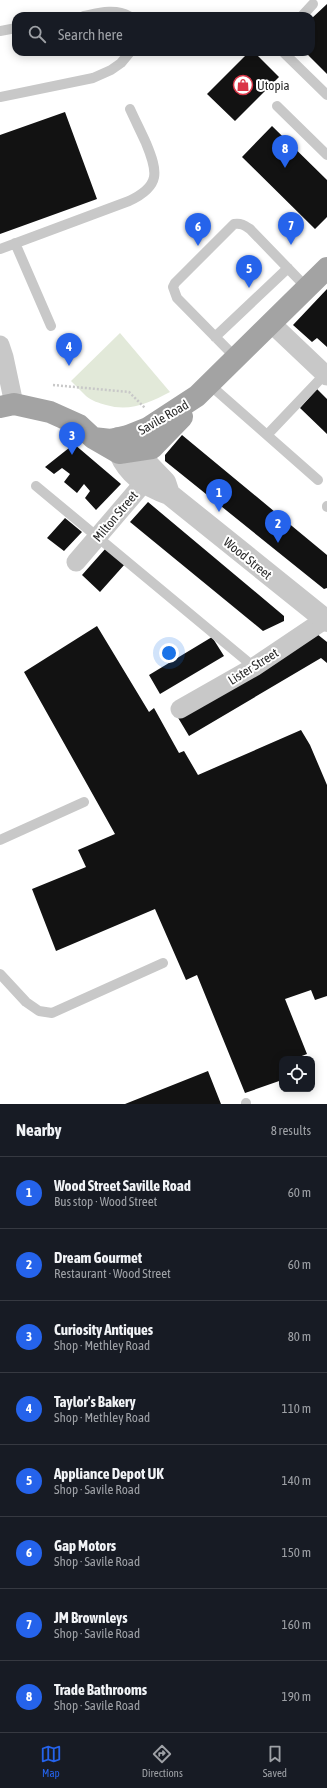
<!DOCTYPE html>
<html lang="en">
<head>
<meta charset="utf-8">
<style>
  :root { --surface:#171b24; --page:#242831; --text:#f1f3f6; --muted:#9ea1a6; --line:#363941; --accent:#2563eb }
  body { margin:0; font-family:"Asap Condensed",sans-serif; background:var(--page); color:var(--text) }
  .controls { position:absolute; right:12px; bottom:12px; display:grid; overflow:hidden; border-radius:8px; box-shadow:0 2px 10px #0003 }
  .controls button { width:36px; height:36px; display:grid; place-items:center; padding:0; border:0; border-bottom:1px solid var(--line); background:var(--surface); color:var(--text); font:20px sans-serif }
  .you { position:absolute; left:169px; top:653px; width:14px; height:14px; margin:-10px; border:3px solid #fff; border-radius:50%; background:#1a73e8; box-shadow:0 0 0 6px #1a73e833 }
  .badge { display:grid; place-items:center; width:26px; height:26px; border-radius:50%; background:var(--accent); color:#fff; font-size:13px; font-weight:700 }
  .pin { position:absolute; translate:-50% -33px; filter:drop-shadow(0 1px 2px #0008) }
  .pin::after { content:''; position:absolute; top:21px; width:14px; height:12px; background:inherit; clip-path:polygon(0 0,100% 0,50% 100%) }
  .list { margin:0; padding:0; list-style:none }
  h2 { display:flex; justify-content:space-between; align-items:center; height:52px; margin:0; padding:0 16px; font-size:17px }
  h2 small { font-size:13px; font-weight:400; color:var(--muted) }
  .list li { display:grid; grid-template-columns:26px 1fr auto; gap:12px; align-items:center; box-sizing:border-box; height:72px; padding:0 16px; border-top:1px solid var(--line) }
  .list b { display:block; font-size:15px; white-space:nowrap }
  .list p { margin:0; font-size:13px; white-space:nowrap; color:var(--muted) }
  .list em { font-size:13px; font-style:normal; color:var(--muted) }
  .icon { flex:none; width:22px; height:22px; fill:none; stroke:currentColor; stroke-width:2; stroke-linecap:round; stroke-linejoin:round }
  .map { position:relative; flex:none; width:327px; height:1104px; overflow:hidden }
  .search { position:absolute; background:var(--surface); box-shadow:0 2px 10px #0003; left:12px; right:12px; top:12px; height:44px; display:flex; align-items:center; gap:10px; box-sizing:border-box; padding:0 14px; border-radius:12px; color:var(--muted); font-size:15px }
  .sheet { height:628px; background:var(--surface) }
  nav { display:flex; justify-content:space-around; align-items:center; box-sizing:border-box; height:56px; border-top:1px solid var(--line); background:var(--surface); font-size:11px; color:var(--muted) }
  nav a { display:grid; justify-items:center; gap:2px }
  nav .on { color:var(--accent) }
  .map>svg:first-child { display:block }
</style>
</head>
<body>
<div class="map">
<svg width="327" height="1104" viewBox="0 0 327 1104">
  <rect width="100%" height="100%" fill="#fff"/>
  <!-- green -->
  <path fill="#e2e9d9" d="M 120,333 L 170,392 C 149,403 130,412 106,405 C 99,403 92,401 86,396 C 81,391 76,386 71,381 Z"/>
  <!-- building -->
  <path fill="#121212" d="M 327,4 L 327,74 L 305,52 L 311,52 L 311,19 Z
    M 249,52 L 254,52 L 279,77 L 235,121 L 207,94 Z
    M 65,112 L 97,199 L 0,234 L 0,135 Z
    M 272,126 L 327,180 L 327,217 L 315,229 L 242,157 Z
    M 327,289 L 327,347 L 317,338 L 312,342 L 293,325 Z
    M 317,389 L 327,399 L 327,434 L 300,408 Z
    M 182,435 L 327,555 L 327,588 L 324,589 L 165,461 L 165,455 Z
    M 74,444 L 121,484 L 96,510 L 85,498 L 90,491 L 84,484 L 77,493 L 64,482 L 70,474 L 62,468 L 54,474 L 45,467 Z
    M 148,502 L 284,616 L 284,621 L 263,631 L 130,522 Z
    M 65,518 L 82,532 L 64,551 L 47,538 Z
    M 106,548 L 125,564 L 100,592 L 82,575 Z
    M 97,626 L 149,712 L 154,708 L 179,753 L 184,751 L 198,775 L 301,730 L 310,745 L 327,785 L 327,996 L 315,1000 L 311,990 L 285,999 L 307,1054 L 294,1059 L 282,1059 L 282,1080 L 245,1093 L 197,975 L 186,980 L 155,909 L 56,951 L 32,889 L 86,867 L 78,850 L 115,834 L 24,672 Z
    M 317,634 L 327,642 L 327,663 L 321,658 L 189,736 L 177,716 Z
    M 212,637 L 224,656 L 160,694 L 149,675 Z
    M 208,1071 L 221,1104 L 125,1104 Z"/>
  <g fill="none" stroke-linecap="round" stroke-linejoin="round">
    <!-- path -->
    <path stroke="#c8c8c8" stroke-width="2.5" stroke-dasharray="2 2" stroke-linecap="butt" d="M 53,385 L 129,392 L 145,408"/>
    <!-- service -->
    <path stroke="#c8c8c8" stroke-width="10" d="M 84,16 C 98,13 115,8 129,16
      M 302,16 L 313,4
      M 0,31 L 16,28
      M 283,52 L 327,95
      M 0,97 L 93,78 L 111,70 L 121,63 L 130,52
      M 277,106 L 327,155
      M 15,243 L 51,326
      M 0,249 L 129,201 C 161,186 158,172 146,143 C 141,132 135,120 130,109
      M 215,337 L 288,268
      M 237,359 L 177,298 L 173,287 L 175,283 L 234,224 C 241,223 244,225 250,229 L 307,288
      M 210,385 L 318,480
      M 267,435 L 327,372
      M 36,486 L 254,667
      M 327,506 L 327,507
      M 0,840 L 84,802
      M 0,974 L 26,1002 L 39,1011 L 52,1013 L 163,963
      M 246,1103 L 246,1104"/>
    <!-- minor -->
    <path stroke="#c8c8c8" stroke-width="19" d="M 271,323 L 327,376
      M 0,345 L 4,357 L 14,404
      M 76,562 L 153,472
      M 180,709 L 254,667 L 327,618"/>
    <!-- tertiary -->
    <path stroke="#c8c8c8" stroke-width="22" d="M 128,436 L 141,457 L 165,482 L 169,494
      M 118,438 C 119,443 118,450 120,454 C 129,475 148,487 169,494 L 327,621"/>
    <!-- primary -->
    <path stroke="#a3a3a3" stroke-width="22" d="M 0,407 L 14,404 L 50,412 L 79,425 L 93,438 L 119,453 L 152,448 L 182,417
      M 93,438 L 111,440 L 128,436 L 148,428 L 197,396 L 327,268"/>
  </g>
  <!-- icons -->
  <defs>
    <symbol id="shop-ring" viewBox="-11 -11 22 22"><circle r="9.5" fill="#fff" stroke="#da3647" stroke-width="1.5"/><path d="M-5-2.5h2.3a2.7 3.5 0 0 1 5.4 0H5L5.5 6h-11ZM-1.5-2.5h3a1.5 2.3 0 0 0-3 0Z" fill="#da3647"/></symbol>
  </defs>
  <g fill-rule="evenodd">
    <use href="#shop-ring" x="232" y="74" width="22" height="22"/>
  </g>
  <g text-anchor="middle" stroke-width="4" stroke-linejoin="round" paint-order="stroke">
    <!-- poi labels -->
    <g font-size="13" fill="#2b2b2b" stroke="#fff" text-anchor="start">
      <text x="257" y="90">Utopia</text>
    </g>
    <!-- street labels -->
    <g font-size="13" fill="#2b2b2b" stroke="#fff">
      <text transform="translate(163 417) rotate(-30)" y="5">Savile Road</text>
      <text transform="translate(115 516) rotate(-50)" y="5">Milton Street</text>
      <text transform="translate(248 558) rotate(39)" y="5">Wood Street</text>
      <text transform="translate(253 666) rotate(-32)" y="5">Lister Street</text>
    </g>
  </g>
</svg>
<div class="controls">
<button><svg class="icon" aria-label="locate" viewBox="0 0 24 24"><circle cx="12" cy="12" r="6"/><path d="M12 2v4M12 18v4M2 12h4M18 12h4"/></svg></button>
</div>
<div class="you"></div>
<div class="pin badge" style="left:219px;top:512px">1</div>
<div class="pin badge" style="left:278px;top:543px">2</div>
<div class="pin badge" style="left:72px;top:455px">3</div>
<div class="pin badge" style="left:69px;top:366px">4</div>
<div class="pin badge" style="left:249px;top:288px">5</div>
<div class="pin badge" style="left:198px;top:246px">6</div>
<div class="pin badge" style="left:291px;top:245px">7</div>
<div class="pin badge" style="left:285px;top:168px">8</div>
<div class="search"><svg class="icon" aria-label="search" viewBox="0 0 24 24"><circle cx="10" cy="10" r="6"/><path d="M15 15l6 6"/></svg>Search here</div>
</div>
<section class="sheet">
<h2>Nearby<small>8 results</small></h2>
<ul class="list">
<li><span class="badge">1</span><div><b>Wood Street Saville Road</b><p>Bus stop · Wood Street</p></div><em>60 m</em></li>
<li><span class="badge">2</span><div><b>Dream Gourmet</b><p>Restaurant · Wood Street</p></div><em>60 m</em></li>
<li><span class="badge">3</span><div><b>Curiosity Antiques</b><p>Shop · Methley Road</p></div><em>80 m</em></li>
<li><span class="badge">4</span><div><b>Taylor's Bakery</b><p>Shop · Methley Road</p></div><em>110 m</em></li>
<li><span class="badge">5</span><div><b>Appliance Depot UK</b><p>Shop · Savile Road</p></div><em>140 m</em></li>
<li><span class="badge">6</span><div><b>Gap Motors</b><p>Shop · Savile Road</p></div><em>150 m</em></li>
<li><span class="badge">7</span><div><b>JM Brownleys</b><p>Shop · Savile Road</p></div><em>160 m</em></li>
<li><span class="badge">8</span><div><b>Trade Bathrooms</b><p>Shop · Savile Road</p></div><em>190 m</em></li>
</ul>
</section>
<nav>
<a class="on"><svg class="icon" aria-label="map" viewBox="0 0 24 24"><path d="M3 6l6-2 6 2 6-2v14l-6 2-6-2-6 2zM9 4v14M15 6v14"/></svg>Map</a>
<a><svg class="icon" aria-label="directions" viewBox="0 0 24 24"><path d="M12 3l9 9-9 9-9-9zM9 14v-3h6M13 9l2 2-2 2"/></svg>Directions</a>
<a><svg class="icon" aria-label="saved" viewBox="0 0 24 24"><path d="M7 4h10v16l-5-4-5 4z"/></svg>Saved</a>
</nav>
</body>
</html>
